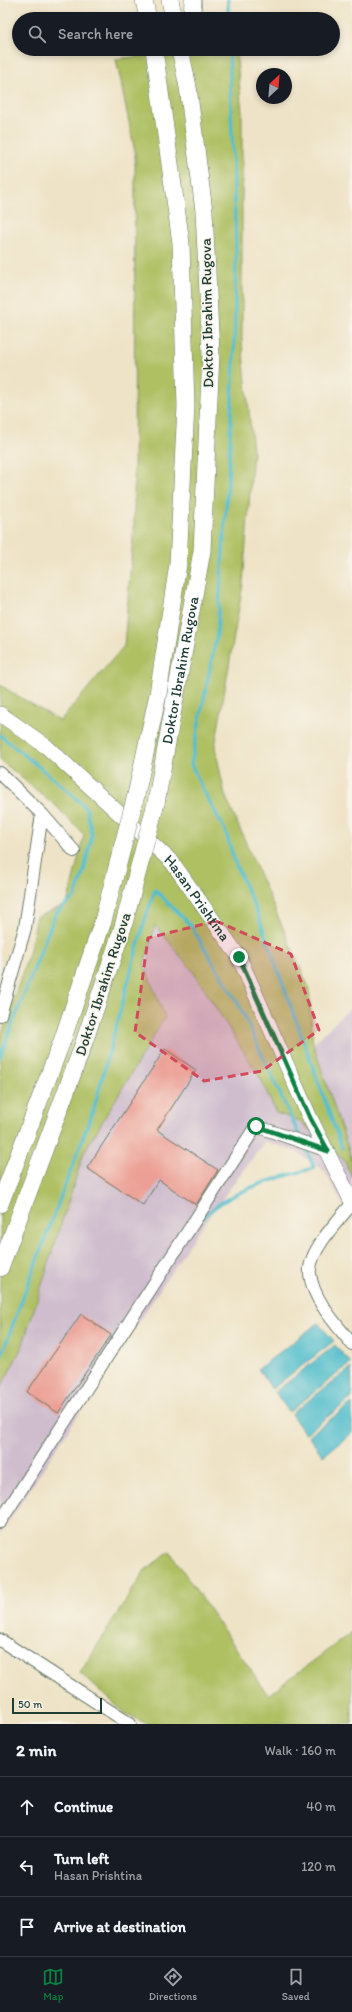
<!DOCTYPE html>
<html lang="en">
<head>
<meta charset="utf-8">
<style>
  :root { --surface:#171b24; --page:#242831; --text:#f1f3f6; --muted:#9ea1a6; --line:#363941; --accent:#0b8043 }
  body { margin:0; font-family:Itim,sans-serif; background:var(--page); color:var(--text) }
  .compass { position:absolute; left:256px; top:68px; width:36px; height:36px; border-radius:50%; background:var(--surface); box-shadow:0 2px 6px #0003; rotate:26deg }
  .scale { position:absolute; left:12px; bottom:10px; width:90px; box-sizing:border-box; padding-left:4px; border:2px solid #1f3d34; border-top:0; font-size:11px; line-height:14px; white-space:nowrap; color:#1f3d34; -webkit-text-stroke:3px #f7f3e8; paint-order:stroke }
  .stop { position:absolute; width:12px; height:12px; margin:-9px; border:3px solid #0b8043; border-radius:50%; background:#fff }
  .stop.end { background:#0b8043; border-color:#fff; box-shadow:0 1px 4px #0008 }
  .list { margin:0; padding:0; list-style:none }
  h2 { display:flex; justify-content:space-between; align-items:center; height:52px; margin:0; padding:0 16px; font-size:17px }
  h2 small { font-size:13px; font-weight:400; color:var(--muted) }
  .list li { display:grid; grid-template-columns:26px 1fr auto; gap:12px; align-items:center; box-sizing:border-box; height:60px; padding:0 16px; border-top:1px solid var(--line) }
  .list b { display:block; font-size:15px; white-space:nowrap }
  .list p { margin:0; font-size:13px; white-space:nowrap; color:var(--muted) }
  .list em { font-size:13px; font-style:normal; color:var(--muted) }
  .icon { flex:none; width:22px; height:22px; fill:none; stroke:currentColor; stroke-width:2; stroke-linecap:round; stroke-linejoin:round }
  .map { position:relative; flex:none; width:352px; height:1724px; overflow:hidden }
  .search { position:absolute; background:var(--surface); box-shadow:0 2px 6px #0003; left:12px; right:12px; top:12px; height:44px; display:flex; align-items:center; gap:10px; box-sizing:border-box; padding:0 14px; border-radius:22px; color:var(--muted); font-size:15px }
  .sheet { height:232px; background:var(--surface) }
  nav { display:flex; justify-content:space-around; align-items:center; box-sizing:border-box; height:56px; border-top:1px solid var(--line); background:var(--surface); font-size:11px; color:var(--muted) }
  nav a { display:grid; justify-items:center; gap:2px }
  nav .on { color:var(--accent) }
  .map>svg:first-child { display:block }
</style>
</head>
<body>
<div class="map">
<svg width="352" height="1724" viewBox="0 0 352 1724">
  <rect width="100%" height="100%" fill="#f7f3e8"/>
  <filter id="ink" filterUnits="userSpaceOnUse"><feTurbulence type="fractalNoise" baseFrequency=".025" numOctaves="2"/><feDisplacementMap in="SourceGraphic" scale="8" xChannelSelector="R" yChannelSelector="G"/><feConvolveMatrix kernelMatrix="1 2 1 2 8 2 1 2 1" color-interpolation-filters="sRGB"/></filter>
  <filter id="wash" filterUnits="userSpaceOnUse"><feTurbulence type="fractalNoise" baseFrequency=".012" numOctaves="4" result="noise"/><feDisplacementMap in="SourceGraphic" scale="16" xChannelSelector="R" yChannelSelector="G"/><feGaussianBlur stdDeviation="0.9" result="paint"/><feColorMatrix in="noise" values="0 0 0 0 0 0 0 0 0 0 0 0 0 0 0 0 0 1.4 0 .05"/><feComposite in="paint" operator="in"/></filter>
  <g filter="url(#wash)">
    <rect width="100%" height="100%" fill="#eee3c6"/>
    <!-- industrial -->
    <path fill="#cfbdce" d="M 155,925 L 192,970 L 229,1028 L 261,1079 L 276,1113 L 300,1121 L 344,1160 L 352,1176 L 352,1221 L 325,1171 L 297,1152 L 265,1141 L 194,1237 L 0,1535 L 0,1389 L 22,1347 L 84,1152 L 165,1017 L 144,965 Z
      M 352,1006 L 352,1160 L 313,1044 Z"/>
    <!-- green -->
    <path fill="#afc063" stroke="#677e4c" d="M 203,49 L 236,49 L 242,112 L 242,342 L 253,451 L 243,584 L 215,747 L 225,795 L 309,988 L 313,1044 L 352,1160 L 352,1176 L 344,1160 L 300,1121 L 276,1113 L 261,1079 L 192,970 L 155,925 L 144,965 L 165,1017 L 84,1152 L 22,1347 L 0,1389 L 0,1040 L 29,953 L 37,917 L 67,904 L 84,835 L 56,806 L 0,760 L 0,685 L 60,721 L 124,646 L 134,525 L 135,152 L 116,59 Z
      M 170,1552 L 268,1695 L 352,1632 L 352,1724 L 147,1724 L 125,1713 L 80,1673 L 145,1570 Z"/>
    <!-- water -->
    <path fill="#51bdcc" stroke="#387d80" d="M 318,1323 L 334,1341 L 272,1389 L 258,1369 Z
      M 335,1345 L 351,1363 L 289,1412 L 275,1392 Z
      M 351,1368 L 352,1398 L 305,1434 L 291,1414 Z
      M 352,1403 L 352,1433 L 323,1456 L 308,1436 Z"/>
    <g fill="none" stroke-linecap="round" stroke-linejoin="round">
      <!-- stream -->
      <path stroke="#51bdcc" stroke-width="3.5" d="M 228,0 L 228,19
        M 229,49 L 236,251 L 234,359 L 228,480 L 217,633 L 191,764 L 203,790 L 225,830 L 236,865 L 258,915 L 342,1148
        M 0,735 L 67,790 L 86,808 L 92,834 L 84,871 L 75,897 L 55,914 L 0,1057
        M 202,1218 C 231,1189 276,1179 314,1168 L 305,1146
        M 0,1359 L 94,1108 L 144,923 L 155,890 L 191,926 L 239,1005 L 301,1139"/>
    </g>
    <g id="blocks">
      <!-- building -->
      <path fill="#ec9f94" d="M 165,1049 L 196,1070 L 157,1130 L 218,1170 L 196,1205 L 159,1180 L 143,1205 L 87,1168 Z
        M 81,1314 L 111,1335 L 58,1413 L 27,1392 Z"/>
    </g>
  </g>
  <g filter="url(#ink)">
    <use href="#blocks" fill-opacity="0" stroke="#677767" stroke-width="1"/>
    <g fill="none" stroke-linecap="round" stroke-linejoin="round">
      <defs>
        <path id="minor" d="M 0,773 L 42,814 L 25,928 L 0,1015
          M 42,814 L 74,851
          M 352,1204 C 339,1219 307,1253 310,1274 C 313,1300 336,1324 352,1344
          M 0,1522 L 256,1126 L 328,1151
          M 0,1640 L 130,1724"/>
        <g id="major">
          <path id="s1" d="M 0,714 L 47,747 L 172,862 L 239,957 L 310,1118 L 352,1202"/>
        </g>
        <g id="highway">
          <path d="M 144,0 L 148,19"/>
          <path d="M 170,0 L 174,19"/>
          <path d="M 192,19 L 193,0"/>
          <path d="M 136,795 L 158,694 L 178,564 L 186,406 L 181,243 L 154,49"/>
          <path id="s2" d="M 156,803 L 202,551 L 211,354 L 204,211 L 188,87 L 180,49"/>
          <path d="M 0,1204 L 62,1041 L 103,921"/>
          <path d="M 0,1268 L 81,1051 L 123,927"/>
        </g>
      </defs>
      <!-- minor casing -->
      <use href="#minor" stroke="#677767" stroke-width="14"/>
      <!-- major casing -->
      <use href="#major" stroke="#677767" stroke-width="16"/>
      <!-- highway casing -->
      <use href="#highway" stroke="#677767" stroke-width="18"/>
      <!-- minor -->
      <use href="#minor" stroke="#fff" stroke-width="12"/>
      <!-- major -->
      <use href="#major" stroke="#fff" stroke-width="15"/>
      <!-- highway -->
      <use href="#highway" stroke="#fff" stroke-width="17"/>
      <defs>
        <path id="highway-bridge" d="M 103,921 L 136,795
          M 123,927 L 156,803"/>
      </defs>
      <!-- highway-bridge casing -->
      <use href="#highway-bridge" stroke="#677767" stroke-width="18" stroke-linecap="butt"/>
      <!-- highway-bridge -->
      <use href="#highway-bridge" stroke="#fff" stroke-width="17"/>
    </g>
  </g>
  <g fill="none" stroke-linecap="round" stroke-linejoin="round" filter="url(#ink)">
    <!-- route -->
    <path stroke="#0b8043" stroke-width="5" d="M 239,957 L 310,1118 L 328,1151 L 256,1126"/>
  </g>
  <!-- marked area -->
  <path fill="#d1495b" fill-opacity="0.2" stroke="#d1495b" stroke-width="3" stroke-dasharray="8 5" stroke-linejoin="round" d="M 216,921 L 291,954 L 319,1030 L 262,1071 L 204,1081 L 135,1032 L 148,938 Z"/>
  <g text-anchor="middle" stroke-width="3" stroke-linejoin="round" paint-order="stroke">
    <!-- street labels -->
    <g font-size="15" fill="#1f3d34" stroke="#f7f3e8">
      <text transform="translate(207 313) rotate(-91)" y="5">Doktor Ibrahim Rugova</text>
      <text dy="5" stroke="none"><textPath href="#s2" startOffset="135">Doktor Ibrahim Rugova</textPath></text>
      <text dy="5" stroke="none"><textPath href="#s1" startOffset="271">Hasan Prishtina</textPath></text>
      <text transform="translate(103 984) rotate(-72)" y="5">Doktor Ibrahim Rugova</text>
    </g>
  </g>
</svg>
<svg class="compass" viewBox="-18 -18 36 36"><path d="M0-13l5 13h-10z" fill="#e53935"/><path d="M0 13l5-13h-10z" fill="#9ea1a6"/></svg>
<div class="scale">50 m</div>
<div class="stop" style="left:256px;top:1126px"></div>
<div class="stop end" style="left:239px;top:957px"></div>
<div class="search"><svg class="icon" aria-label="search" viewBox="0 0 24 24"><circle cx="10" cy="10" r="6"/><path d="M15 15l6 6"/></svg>Search here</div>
</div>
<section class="sheet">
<h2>2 min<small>Walk · 160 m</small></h2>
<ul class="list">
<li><svg class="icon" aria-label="ahead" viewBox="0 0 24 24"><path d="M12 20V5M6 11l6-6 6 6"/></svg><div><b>Continue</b></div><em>40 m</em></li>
<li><svg class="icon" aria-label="left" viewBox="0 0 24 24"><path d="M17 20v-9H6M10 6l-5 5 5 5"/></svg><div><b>Turn left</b><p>Hasan Prishtina</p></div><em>120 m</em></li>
<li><svg class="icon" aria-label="arrive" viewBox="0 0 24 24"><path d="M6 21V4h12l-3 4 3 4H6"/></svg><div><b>Arrive at destination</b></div></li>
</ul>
</section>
<nav>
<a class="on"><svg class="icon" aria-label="map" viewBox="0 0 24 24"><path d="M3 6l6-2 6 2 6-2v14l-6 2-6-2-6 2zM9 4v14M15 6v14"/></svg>Map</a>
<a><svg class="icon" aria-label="directions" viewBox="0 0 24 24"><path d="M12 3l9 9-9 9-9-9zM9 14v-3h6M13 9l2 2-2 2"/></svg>Directions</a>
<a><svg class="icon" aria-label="saved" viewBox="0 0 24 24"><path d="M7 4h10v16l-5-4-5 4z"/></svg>Saved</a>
</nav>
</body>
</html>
